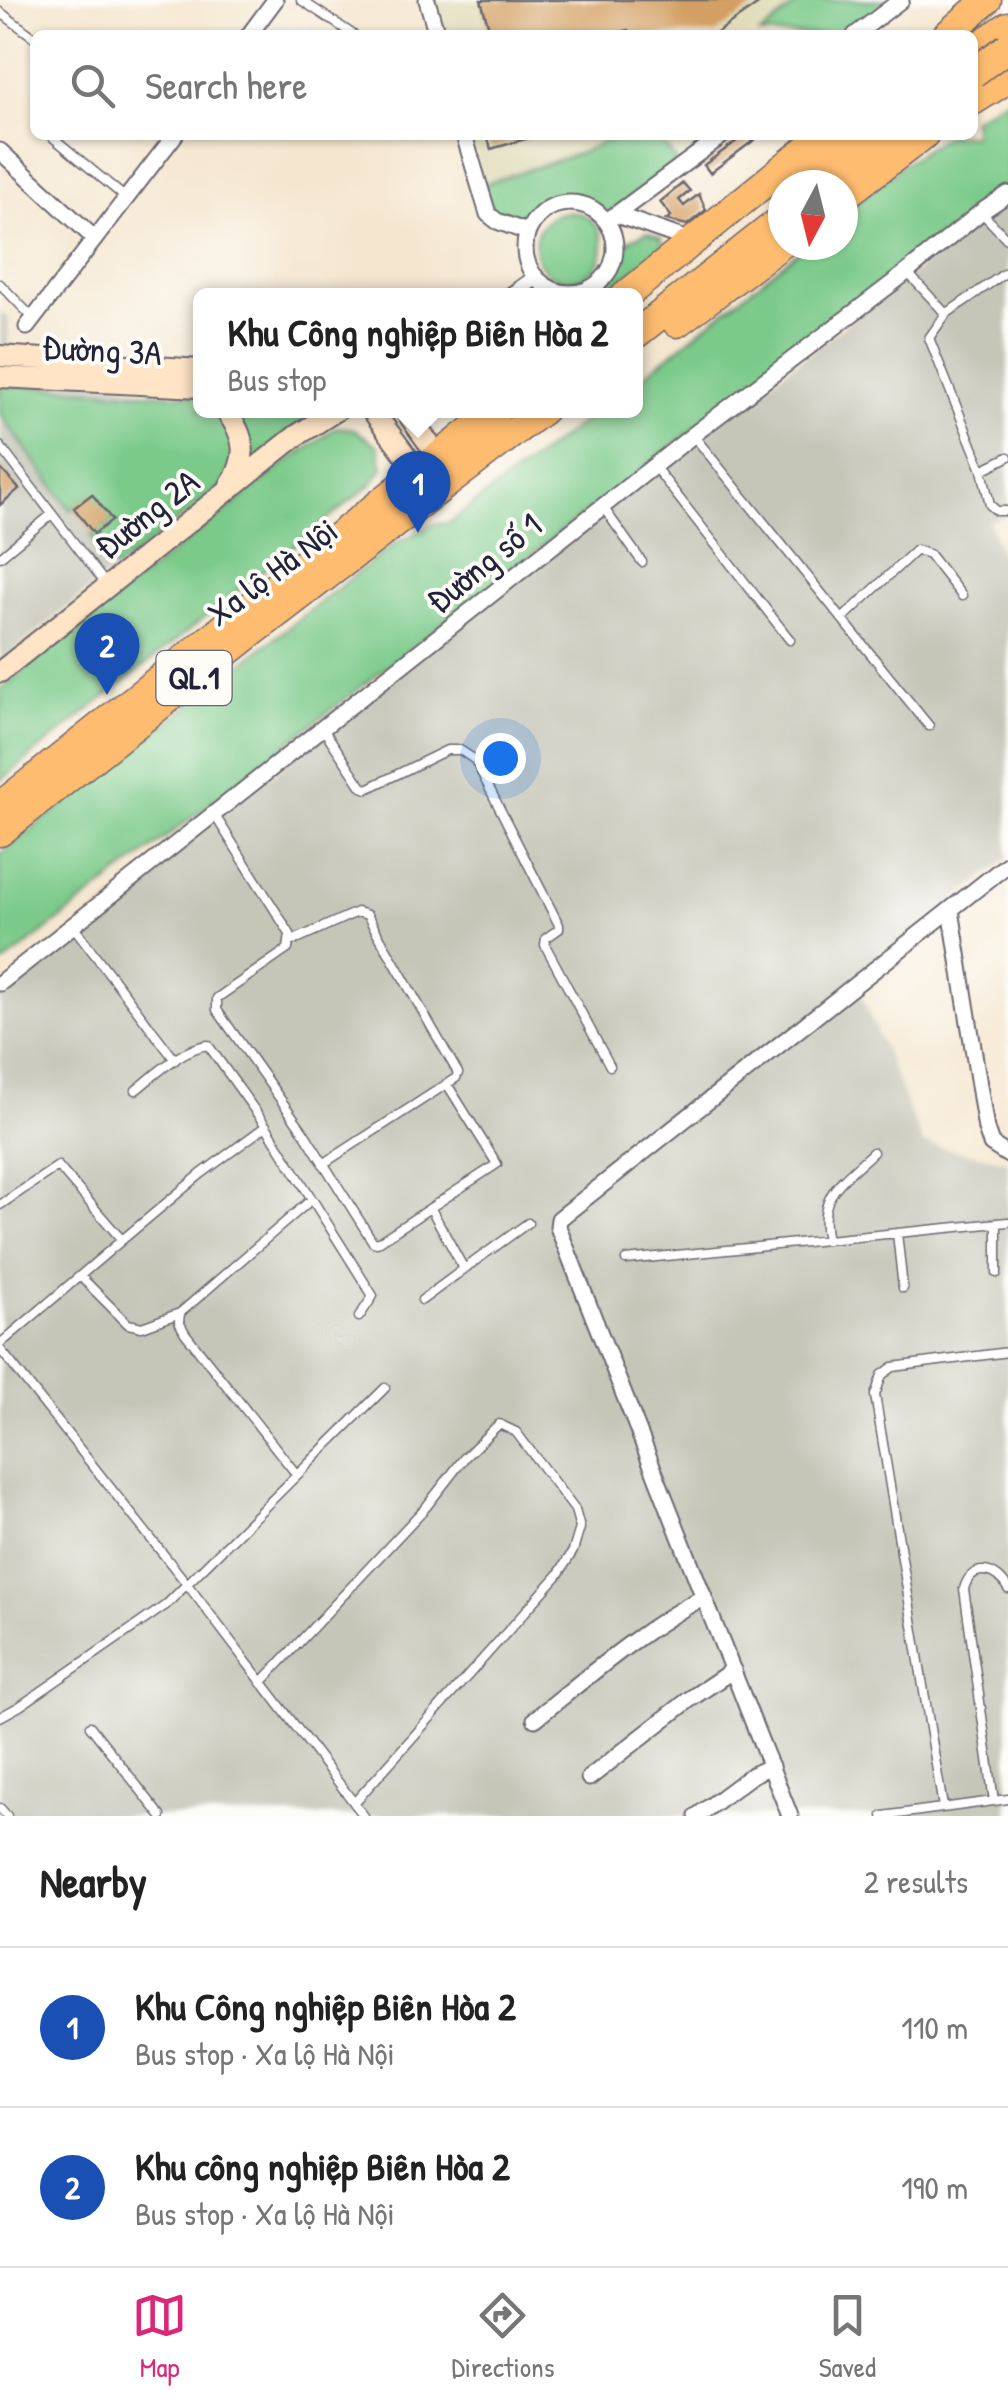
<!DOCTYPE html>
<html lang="en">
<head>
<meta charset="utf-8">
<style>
  :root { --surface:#fff; --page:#f2f2f2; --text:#222; --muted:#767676; --line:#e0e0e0; --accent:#db2777 }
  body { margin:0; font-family:"Patrick Hand",sans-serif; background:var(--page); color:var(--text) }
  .compass { position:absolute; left:768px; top:170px; width:90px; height:90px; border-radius:50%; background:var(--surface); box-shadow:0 2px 8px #0004; rotate:187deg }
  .you { position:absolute; left:500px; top:758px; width:35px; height:35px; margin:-25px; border:8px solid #fff; border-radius:50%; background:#1a73e8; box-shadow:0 0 0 15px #1a73e833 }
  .badge { display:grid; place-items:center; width:65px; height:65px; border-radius:50%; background:var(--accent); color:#fff; font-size:32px; font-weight:700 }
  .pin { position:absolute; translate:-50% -82px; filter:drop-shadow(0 2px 5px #0008) }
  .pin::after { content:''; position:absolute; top:52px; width:35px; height:30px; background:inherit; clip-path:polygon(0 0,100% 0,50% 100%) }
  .popup { position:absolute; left:193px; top:288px; width:450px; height:130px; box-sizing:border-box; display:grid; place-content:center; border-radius:15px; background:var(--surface); filter:drop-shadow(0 2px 8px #0005); font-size:32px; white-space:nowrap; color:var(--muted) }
  .popup b { font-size:38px; color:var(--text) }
  .popup::after { content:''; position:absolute; left:50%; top:100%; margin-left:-20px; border:20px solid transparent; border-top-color:var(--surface) }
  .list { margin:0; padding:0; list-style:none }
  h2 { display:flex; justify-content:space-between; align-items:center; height:130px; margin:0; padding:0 40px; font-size:42px }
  h2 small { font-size:32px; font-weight:400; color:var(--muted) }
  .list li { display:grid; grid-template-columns:65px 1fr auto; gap:30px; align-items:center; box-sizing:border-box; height:160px; padding:0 40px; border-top:2px solid var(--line) }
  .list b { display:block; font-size:38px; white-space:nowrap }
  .list p { margin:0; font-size:32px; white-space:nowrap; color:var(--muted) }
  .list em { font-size:32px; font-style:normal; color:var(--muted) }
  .icon { flex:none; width:55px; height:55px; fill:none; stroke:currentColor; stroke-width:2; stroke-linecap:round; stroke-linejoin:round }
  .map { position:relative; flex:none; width:1008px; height:1816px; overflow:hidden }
  .search { position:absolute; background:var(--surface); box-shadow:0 2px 8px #0004; left:30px; right:30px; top:30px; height:110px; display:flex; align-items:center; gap:25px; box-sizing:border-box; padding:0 35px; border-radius:15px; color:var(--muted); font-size:38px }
  .sheet { height:450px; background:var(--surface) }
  nav { display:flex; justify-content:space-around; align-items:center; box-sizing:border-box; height:140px; border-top:2px solid var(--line); background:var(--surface); font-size:28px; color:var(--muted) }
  nav a { display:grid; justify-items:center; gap:5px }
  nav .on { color:var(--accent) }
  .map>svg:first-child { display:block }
</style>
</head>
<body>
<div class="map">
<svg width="1008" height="1816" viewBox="0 0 1008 1816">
  <rect width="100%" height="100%" fill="#fdfcf7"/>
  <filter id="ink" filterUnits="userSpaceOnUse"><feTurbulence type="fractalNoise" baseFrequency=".01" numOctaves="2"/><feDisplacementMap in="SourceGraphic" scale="20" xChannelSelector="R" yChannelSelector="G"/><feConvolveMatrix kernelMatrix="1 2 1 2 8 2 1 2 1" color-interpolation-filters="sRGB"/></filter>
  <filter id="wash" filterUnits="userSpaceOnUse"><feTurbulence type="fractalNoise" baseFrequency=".0048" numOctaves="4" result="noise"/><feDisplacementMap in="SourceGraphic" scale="40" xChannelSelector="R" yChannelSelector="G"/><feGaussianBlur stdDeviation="2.25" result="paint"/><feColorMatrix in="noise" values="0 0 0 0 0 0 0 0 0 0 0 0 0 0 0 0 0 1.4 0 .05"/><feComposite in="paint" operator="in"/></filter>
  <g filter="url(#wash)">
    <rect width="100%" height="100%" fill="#f5e6cf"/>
    <!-- built -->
    <path fill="#e1dcba" d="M 432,0 L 892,0 L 847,35 L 442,35 Z
      M 469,135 L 715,135 L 608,215 L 586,200 L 556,199 L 541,207 L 525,226 L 492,211 Z"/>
    <!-- industrial -->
    <path fill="#c5c5b8" d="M 1008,200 L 1008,515 L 989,522 L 1008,574 L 1008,858 L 855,979 L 923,1144 L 1008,1161 L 1008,1816 L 0,1816 L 0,989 L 699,437 Z
      M 0,311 L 9,319 L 8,347 L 200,410 L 233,473 L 0,662 Z"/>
    <!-- green -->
    <path fill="#7cca8a" stroke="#4f7662" stroke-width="2.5" d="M 802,0 L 892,0 L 847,35 L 760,35 Z
      M 1008,98 L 1008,186 L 0,966 L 0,854 L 394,544 L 434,524 L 449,523 L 597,411 L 636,410 L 636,382 L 806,245 L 843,245 L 843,214 L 902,165 L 947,135 L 973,135 L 973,118 Z
      M 619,135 L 657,135 L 677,162 L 608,215 C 583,192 541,192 525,226 L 492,211 L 483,184 L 580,153 Z
      M535 246a34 34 0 1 1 68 0a34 34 0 1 1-68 0Z
      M 647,232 L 661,238 L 663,244 L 658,251 L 601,295 L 587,296 L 608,282 L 626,242 Z
      M 0,385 L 200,396 L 200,410 L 219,411 L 239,448 L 225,484 L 115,570 L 91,536 L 111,521 L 92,495 L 71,510 L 0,414 Z
      M 232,411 L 319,411 L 246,465 Z
      M 337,427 L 354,429 L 378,446 L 383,468 L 373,483 L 0,781 L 0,689 L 283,465 Z"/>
    <g id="blocks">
      <!-- building -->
      <path fill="#d39f62" d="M 481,0 L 764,0 L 714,35 L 629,35 L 628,30 L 611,35 L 491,35 Z
        M 487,135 L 536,135 L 536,136 L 491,149 Z
        M 745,135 L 761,135 L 710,173 L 704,165 Z
        M 683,183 L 690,191 L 679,200 L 684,206 L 699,194 L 706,210 L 687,225 L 666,220 L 671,216 L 660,202 Z
        M 0,468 L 19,489 L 0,505 Z
        M 92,494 L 112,520 L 94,534 L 74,508 Z"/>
    </g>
  </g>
  <g filter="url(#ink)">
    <use href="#blocks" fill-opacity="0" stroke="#6c676f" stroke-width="2.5"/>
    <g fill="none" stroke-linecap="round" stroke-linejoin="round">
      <defs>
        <path id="lane" d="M 301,0 L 354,35
          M 0,12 L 35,38
          M 50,135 L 127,199
          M 981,212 L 1008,240
          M 1008,271 L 946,314 L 929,338 L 982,470 L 990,505 L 997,511 L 1008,511
          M 907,272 L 946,314
          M 0,284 L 33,318
          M 693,435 L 929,726
          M 0,446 L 105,583
          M 654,466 L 790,640
          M 982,470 L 1008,457
          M 603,507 L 642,562
          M 0,557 L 52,514
          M 842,619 L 916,550 L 929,554 L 962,596
          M 324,730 L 362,787 L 367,789 L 447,750 L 460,750 L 475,760 L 559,925 L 559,929 L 546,938 L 545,945 L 610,1066
          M 214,814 L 290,934 L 288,949 L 217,998 L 217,1010 L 303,1131 L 373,1242 L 377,1243 L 497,1164 L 447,1084
          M 73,926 L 175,1060
          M 292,941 L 357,912 L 367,915 L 458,1073 L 456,1078 L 323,1164
          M 136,1090 C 156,1074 183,1048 208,1045 L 266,1126
          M 0,1205 L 58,1166 L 122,1240 L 201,1174 L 266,1126 L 373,1296 L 359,1317
          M 431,1209 L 464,1269 L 528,1223
          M 897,1233 L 903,1288
          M 827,1240 C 816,1194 843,1181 873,1152
          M 626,1260 L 1008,1222
          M 997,1273 L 997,1223
          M 80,1276 L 128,1324 L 142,1327 L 180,1313
          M 422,1300 L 464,1269
          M 0,1344 L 122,1240
          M 0,1349 L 187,1584 L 385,1388
          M 297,1475 L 185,1333 L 179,1322 L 180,1313 L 312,1199
          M 261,1683 L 426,1507 L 465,1457 L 499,1424 L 516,1432 L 575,1510 L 580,1528 L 573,1551 L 558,1575 L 354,1803
          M 0,1717 L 20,1706 L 166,1605 L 187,1584 L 364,1816
          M 90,1726 L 161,1816
          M 994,1801 L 964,1589 C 971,1562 997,1568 1008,1589
          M 943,1807 L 875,1395 L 882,1375 L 893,1367 L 1008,1352
          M 0,1808 L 7,1816
          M 883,1816 L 1008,1799"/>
        <path id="street" d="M 427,0 L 437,35
          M 249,35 L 275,0
          M 855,35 L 901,0
          M 464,135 L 488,214 L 497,221 L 527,232
          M 0,151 L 95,239
          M525 248a45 45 0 1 1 90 0a45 45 0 1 1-90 0Z
          M 617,215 L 691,241
          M 607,221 L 723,135
          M 510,296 L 535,278
          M 27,327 L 175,135
          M 951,910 L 986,1129 L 991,1144 L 1008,1155
          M 0,983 L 693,435 L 907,272 L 981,212 L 1008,194
          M 535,1719 C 589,1676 642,1629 704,1597
          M 589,1778 L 690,1699 L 733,1670
          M 697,1816 L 752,1775 L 771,1766
          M 790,1816 L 558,1227 L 559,1219 L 1008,864"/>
        <path id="secondary" d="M 0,356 L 200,370
          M 0,377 L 200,387
          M 225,410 C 246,436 249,458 230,485
          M 372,410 L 419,473
          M 405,410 L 438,456
          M 0,672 L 296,436 L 337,410"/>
        <path id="highway" d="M 947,35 L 987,0
          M 973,50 L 1008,26
          M 973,101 L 1008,79
          M 850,166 L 890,135
          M 795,185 L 860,135
          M 843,197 L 924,135
          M 625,296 L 824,135
          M 677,323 L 783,243
          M 636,334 L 783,218
          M 0,806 L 497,410
          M 0,832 L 254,631 L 543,410"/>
      </defs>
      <!-- lane casing -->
      <use href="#lane" stroke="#6c676f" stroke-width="11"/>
      <!-- street casing -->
      <use href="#street" stroke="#6c676f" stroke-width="19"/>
      <!-- secondary casing -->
      <use href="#secondary" stroke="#6c676f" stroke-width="24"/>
      <!-- highway casing -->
      <use href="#highway" stroke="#6c676f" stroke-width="31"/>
      <!-- path -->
      <path stroke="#6c676f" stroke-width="2.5" stroke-dasharray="2.5 8" stroke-linecap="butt" d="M 1008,530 L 1008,535"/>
      <!-- lane -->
      <use href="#lane" stroke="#fff" stroke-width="8"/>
      <!-- street -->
      <use href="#street" stroke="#fff" stroke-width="15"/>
      <!-- secondary -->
      <use href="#secondary" stroke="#ffe4c6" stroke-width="20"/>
      <!-- highway -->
      <use href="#highway" stroke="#febc70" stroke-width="28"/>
      <defs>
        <path id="highway-bridge" d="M 973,73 L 1008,47"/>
      </defs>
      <!-- highway-bridge casing -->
      <use href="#highway-bridge" stroke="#6c676f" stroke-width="31" stroke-linecap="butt"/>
      <!-- highway-bridge -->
      <use href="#highway-bridge" stroke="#febc70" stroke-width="28"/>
    </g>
  </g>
  <g text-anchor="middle" stroke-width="8" stroke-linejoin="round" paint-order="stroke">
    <!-- shield labels -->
    <rect fill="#fdfcf7" stroke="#646373" stroke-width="2.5" x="156.5" y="651" width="75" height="54" rx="8"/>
    <g font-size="32" font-weight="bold" fill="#22223b">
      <text x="194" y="689">QL.1</text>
    </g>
    <!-- street labels -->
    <g font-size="35" fill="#22223b" stroke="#fdfcf7">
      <text transform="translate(102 350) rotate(3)" y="12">Đường 3A</text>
      <text transform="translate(147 514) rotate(-38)" y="12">Đường 2A</text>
      <text transform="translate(484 563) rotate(-39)" y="12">Đường số 1</text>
      <text transform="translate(272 572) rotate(-37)" y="12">Xa lộ Hà Nội</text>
    </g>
  </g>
</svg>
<svg class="compass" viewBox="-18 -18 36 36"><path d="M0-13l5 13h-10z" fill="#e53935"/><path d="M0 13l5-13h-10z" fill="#767676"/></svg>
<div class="you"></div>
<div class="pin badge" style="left:418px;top:533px;background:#1a4fb4">1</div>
<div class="popup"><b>Khu Công nghiệp Biên Hòa 2</b>Bus stop</div>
<div class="pin badge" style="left:107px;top:695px;background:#1a4fb4">2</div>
<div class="search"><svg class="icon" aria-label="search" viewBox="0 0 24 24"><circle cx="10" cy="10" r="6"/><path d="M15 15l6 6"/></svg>Search here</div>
</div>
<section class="sheet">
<h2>Nearby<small>2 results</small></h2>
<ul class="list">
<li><span class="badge" style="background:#1a4fb4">1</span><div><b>Khu Công nghiệp Biên Hòa 2</b><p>Bus stop · Xa lộ Hà Nội</p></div><em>110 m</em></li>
<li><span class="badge" style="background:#1a4fb4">2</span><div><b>Khu công nghiệp Biên Hòa 2</b><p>Bus stop · Xa lộ Hà Nội</p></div><em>190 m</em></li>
</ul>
</section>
<nav>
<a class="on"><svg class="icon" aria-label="map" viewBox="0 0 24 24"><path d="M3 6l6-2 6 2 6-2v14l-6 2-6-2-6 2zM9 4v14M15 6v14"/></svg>Map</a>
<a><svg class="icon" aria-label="directions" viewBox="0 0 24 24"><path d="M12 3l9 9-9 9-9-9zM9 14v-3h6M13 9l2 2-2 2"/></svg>Directions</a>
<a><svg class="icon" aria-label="saved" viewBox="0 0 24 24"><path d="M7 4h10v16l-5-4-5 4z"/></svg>Saved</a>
</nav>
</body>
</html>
